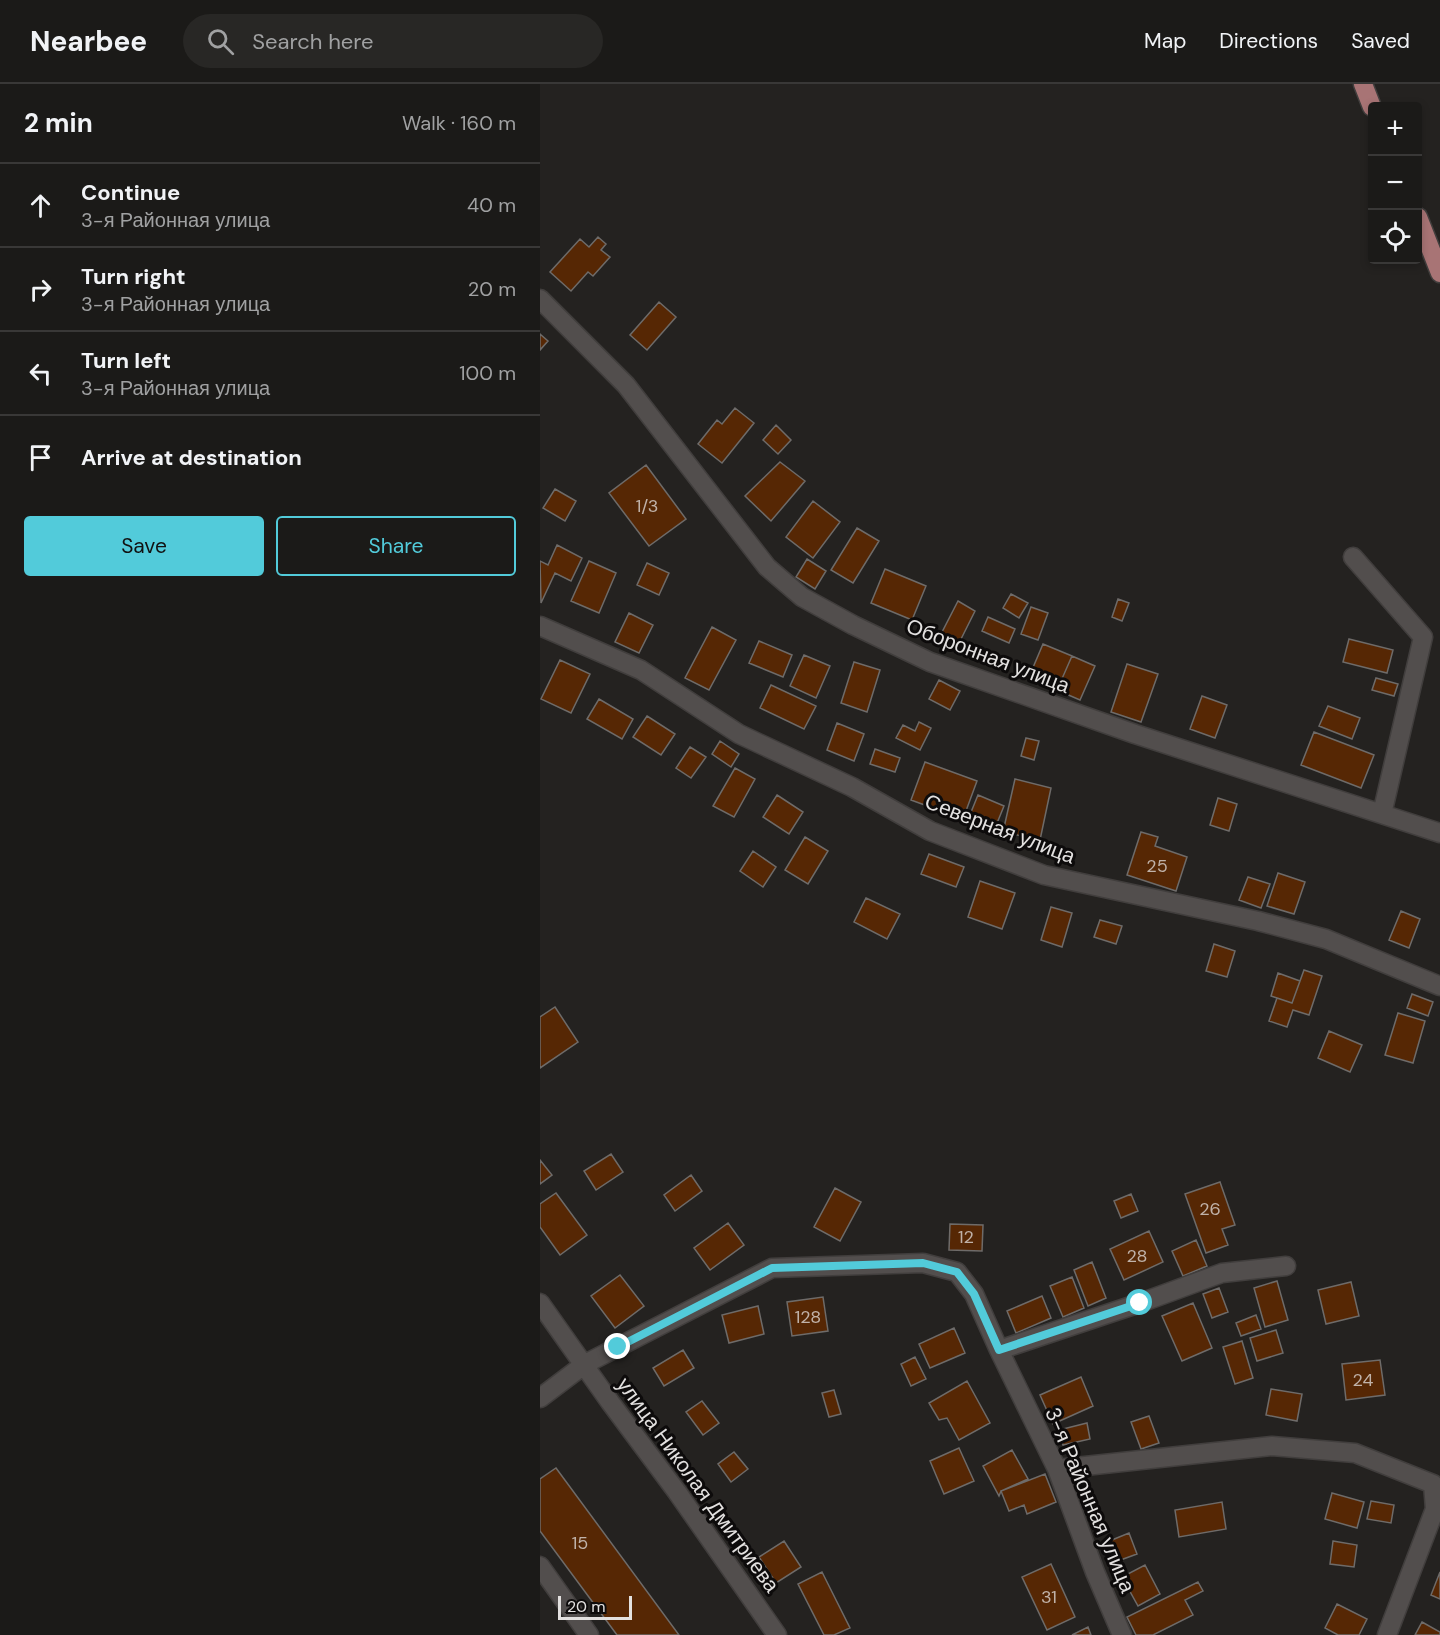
<!DOCTYPE html>
<html lang="en">
<head>
<meta charset="utf-8">
<style>
  :root { --surface:#1b1a18; --page:#282725; --text:#f1f3f6; --muted:#a0a1a2; --line:#393837; --accent:#52cbda }
  body { margin:0; font-family:"DM Sans",sans-serif; background:var(--page); color:var(--text) }
  .controls { position:absolute; right:18px; top:18px; display:grid; overflow:hidden; border-radius:6px; box-shadow:0 3px 9px #0003 }
  .controls button { width:54px; height:54px; display:grid; place-items:center; padding:0; border:0; border-bottom:2px solid var(--line); background:var(--surface); color:var(--text); font:30px sans-serif }
  .scale { position:absolute; left:18px; bottom:15px; width:74px; box-sizing:border-box; padding-left:6px; border:3px solid #e3e1e0; border-top:0; font-size:16px; line-height:21px; white-space:nowrap; color:#e3e1e0; -webkit-text-stroke:4px #0d0b0b; paint-order:stroke }
  .stop { position:absolute; width:18px; height:18px; margin:-14px; border:4px solid #52cbda; border-radius:50%; background:#fff }
  .stop.end { background:#52cbda; border-color:#fff; box-shadow:0 2px 6px #0008 }
  .list { margin:0; padding:0; list-style:none }
  h2 { display:flex; justify-content:space-between; align-items:center; height:78px; margin:0; padding:0 24px; font-size:26px }
  h2 small { font-size:20px; font-weight:400; color:var(--muted) }
  .list li { display:grid; grid-template-columns:39px 1fr auto; gap:18px; align-items:center; box-sizing:border-box; height:84px; padding:0 24px; border-top:2px solid var(--line) }
  .list b { display:block; font-size:22px; white-space:nowrap }
  .list p { margin:0; font-size:20px; white-space:nowrap; color:var(--muted) }
  .list em { font-size:20px; font-style:normal; color:var(--muted) }
  .actions { display:flex; gap:12px; padding:18px 24px }
  .actions a { flex:1; padding:14px 0; border:2px solid var(--accent); border-radius:6px; text-align:center; font-size:21px; color:var(--accent) }
  .actions .main { background:var(--accent); color:#111 }
  .icon { flex:none; width:33px; height:33px; fill:none; stroke:currentColor; stroke-width:2; stroke-linecap:round; stroke-linejoin:round }
  .map { position:relative; flex:none; width:900px; height:1551px; overflow:hidden }
  header { display:flex; align-items:center; gap:36px; box-sizing:border-box; height:84px; padding:0 30px; background:var(--surface); border-bottom:2px solid var(--line) }
  header strong { font-size:28px }
  nav { display:flex; gap:33px; margin-inline-start:auto; font-size:21px }
  .search { width:420px; height:54px; background:var(--page); display:flex; align-items:center; gap:15px; box-sizing:border-box; padding:0 21px; border-radius:33px; color:var(--muted); font-size:22px }
  main { display:flex }
  aside { flex:1; background:var(--surface) }
  .map>svg:first-child { display:block }
</style>
</head>
<body>
<header>
<strong>Nearbee</strong>
<div class="search"><svg class="icon" aria-label="search" viewBox="0 0 24 24"><circle cx="10" cy="10" r="6"/><path d="M15 15l6 6"/></svg>Search here</div>
<nav><a>Map</a><a>Directions</a><a>Saved</a></nav>
</header>
<main>
<aside>
<h2>2 min<small>Walk · 160 m</small></h2>
<ul class="list">
<li><svg class="icon" aria-label="ahead" viewBox="0 0 24 24"><path d="M12 20V5M6 11l6-6 6 6"/></svg><div><b>Continue</b><p>3-я Районная улица</p></div><em>40 m</em></li>
<li><svg class="icon" aria-label="right" viewBox="0 0 24 24"><path d="M7 20v-9h11M14 6l5 5-5 5"/></svg><div><b>Turn right</b><p>3-я Районная улица</p></div><em>20 m</em></li>
<li><svg class="icon" aria-label="left" viewBox="0 0 24 24"><path d="M17 20v-9H6M10 6l-5 5 5 5"/></svg><div><b>Turn left</b><p>3-я Районная улица</p></div><em>100 m</em></li>
<li><svg class="icon" aria-label="arrive" viewBox="0 0 24 24"><path d="M6 21V4h12l-3 4 3 4H6"/></svg><div><b>Arrive at destination</b></div></li>
</ul>
<div class="actions"><a class="main">Save</a><a>Share</a></div>
</aside>
<div class="map">
<svg width="900" height="1551" viewBox="0 0 900 1551">
  <rect width="100%" height="100%" fill="#242220"/>
  <!-- building -->
  <path fill="#562704" stroke="#6e6b69" stroke-width="1.5" d="M 58,153 L 66,160 L 61,166 L 70,173 L 53,192 L 48,188 L 31,207 L 10,188 L 40,155 L 49,163 Z
    M 119,218 L 136,233 L 107,266 L 90,251 Z
    M 0,250 L 8,257 L 0,266 Z
    M 195,324 L 214,339 L 182,379 L 158,360 L 177,336 L 182,340 Z
    M 236,341 L 251,356 L 238,370 L 223,356 Z
    M 240,378 L 265,397 L 231,437 L 205,412 Z
    M 106,381 L 146,435 L 109,462 L 69,409 Z
    M 15,405 L 36,417 L 25,437 L 3,424 Z
    M 273,417 L 300,438 L 273,474 L 246,453 Z
    M 317,444 L 339,457 L 313,499 L 291,486 Z
    M 17,461 L 42,474 L 31,497 L 15,489 L 1,519 L 0,477 L 8,481 Z
    M 267,475 L 286,487 L 275,505 L 256,493 Z
    M 49,477 L 76,489 L 59,529 L 31,517 Z
    M 107,479 L 129,489 L 119,511 L 97,501 Z
    M 345,485 L 386,502 L 372,536 L 331,519 Z
    M 471,510 L 488,519 L 479,534 L 463,524 Z
    M 578,515 L 589,519 L 582,537 L 572,533 Z
    M 418,517 L 435,527 L 417,563 L 399,554 Z
    M 491,523 L 508,529 L 498,556 L 481,550 Z
    M 89,529 L 113,541 L 99,569 L 75,558 Z
    M 448,533 L 475,545 L 469,559 L 442,547 Z
    M 172,543 L 196,556 L 169,606 L 145,594 Z
    M 809,555 L 853,566 L 847,589 L 803,578 Z
    M 219,557 L 252,571 L 243,593 L 209,579 Z
    M 503,560 L 532,572 L 517,606 L 489,593 Z
    M 264,571 L 290,582 L 276,614 L 250,602 Z
    M 532,572 L 555,582 L 540,616 L 517,606 Z
    M 20,576 L 50,590 L 31,629 L 1,615 Z
    M 314,578 L 340,586 L 327,628 L 301,619 Z
    M 587,580 L 618,590 L 601,638 L 571,628 Z
    M 836,594 L 858,600 L 854,612 L 832,606 Z
    M 399,596 L 420,607 L 410,626 L 389,615 Z
    M 231,601 L 276,622 L 264,645 L 220,624 Z
    M 662,612 L 687,621 L 675,654 L 650,645 Z
    M 59,615 L 93,635 L 82,655 L 47,635 Z
    M 788,622 L 820,634 L 812,655 L 779,642 Z
    M 107,632 L 135,650 L 121,671 L 93,653 Z
    M 379,638 L 391,644 L 380,666 L 356,654 L 363,641 L 375,647 Z
    M 297,639 L 324,650 L 314,677 L 287,666 Z
    M 774,648 L 834,671 L 821,704 L 761,681 Z
    M 486,654 L 499,657 L 494,676 L 481,672 Z
    M 180,657 L 199,670 L 191,683 L 172,670 Z
    M 150,663 L 166,673 L 151,694 L 136,684 Z
    M 335,665 L 360,674 L 355,688 L 330,680 Z
    M 385,678 L 437,697 L 423,735 L 371,716 Z
    M 195,684 L 215,695 L 194,733 L 173,722 Z
    M 475,695 L 511,704 L 500,756 L 463,748 Z
    M 237,711 L 263,728 L 249,750 L 223,733 Z
    M 438,711 L 464,722 L 453,749 L 427,738 Z
    M 678,714 L 697,720 L 689,747 L 670,741 Z
    M 601,748 L 618,753 L 615,762 L 647,773 L 636,807 L 587,791 Z
    M 265,753 L 288,767 L 268,800 L 245,786 Z
    M 213,767 L 236,783 L 223,803 L 200,787 Z
    M 389,770 L 424,783 L 416,803 L 381,790 Z
    M 738,789 L 765,798 L 754,830 L 727,822 Z
    M 708,793 L 730,800 L 721,824 L 699,816 Z
    M 440,797 L 475,809 L 462,845 L 428,833 Z
    M 326,814 L 360,830 L 347,855 L 314,838 Z
    M 511,823 L 532,829 L 522,863 L 501,856 Z
    M 861,827 L 880,835 L 869,864 L 849,856 Z
    M 560,836 L 582,842 L 576,860 L 554,853 Z
    M 674,860 L 695,867 L 687,893 L 666,887 Z
    M 764,886 L 782,892 L 769,931 L 753,926 L 747,943 L 729,937 L 737,914 L 752,919 Z
    M 738,889 L 760,897 L 752,919 L 731,912 Z
    M 872,910 L 893,918 L 888,932 L 867,924 Z
    M 15,923 L 38,958 L 0,984 L 0,933 Z
    M 858,929 L 885,937 L 873,979 L 845,971 Z
    M 789,947 L 822,961 L 810,988 L 778,974 Z
    M 71,1070 L 83,1088 L 56,1106 L 44,1087 Z
    M 0,1076 L 12,1091 L 0,1100 Z
    M 151,1091 L 162,1107 L 135,1127 L 124,1111 Z
    M 680,1098 L 695,1141 L 682,1145 L 688,1161 L 666,1169 L 645,1110 Z
    M 295,1104 L 321,1118 L 300,1157 L 274,1143 Z
    M 16,1109 L 47,1151 L 20,1171 L 0,1143 L 0,1120 Z
    M 591,1110 L 598,1127 L 581,1134 L 574,1117 Z
    M 188,1139 L 204,1161 L 170,1186 L 154,1164 Z
    M 410,1140 L 443,1141 L 442,1167 L 409,1166 Z
    M 609,1147 L 623,1178 L 584,1196 L 570,1165 Z
    M 656,1156 L 667,1182 L 643,1192 L 632,1167 Z
    M 552,1178 L 566,1214 L 548,1222 L 534,1186 Z
    M 80,1191 L 104,1222 L 75,1244 L 51,1212 Z
    M 532,1193 L 544,1224 L 523,1233 L 510,1202 Z
    M 737,1197 L 748,1236 L 725,1243 L 714,1204 Z
    M 811,1198 L 819,1232 L 786,1240 L 778,1206 Z
    M 679,1204 L 688,1228 L 672,1234 L 663,1210 Z
    M 502,1212 L 511,1234 L 476,1249 L 467,1227 Z
    M 283,1213 L 288,1247 L 252,1252 L 247,1218 Z
    M 653,1219 L 672,1264 L 642,1277 L 622,1232 Z
    M 218,1222 L 224,1250 L 189,1259 L 182,1231 Z
    M 716,1231 L 721,1245 L 701,1252 L 696,1239 Z
    M 414,1244 L 425,1269 L 390,1284 L 379,1260 Z
    M 736,1246 L 743,1269 L 717,1277 L 710,1254 Z
    M 702,1257 L 713,1294 L 695,1300 L 683,1263 Z
    M 143,1266 L 154,1284 L 124,1302 L 113,1284 Z
    M 375,1273 L 386,1295 L 371,1302 L 361,1280 Z
    M 840,1276 L 845,1311 L 806,1316 L 802,1280 Z
    M 541,1293 L 553,1322 L 513,1340 L 500,1311 Z
    M 427,1297 L 450,1339 L 419,1356 L 407,1334 L 399,1336 L 389,1319 Z
    M 731,1305 L 762,1310 L 757,1337 L 726,1331 Z
    M 294,1306 L 301,1330 L 289,1333 L 282,1309 Z
    M 162,1317 L 179,1339 L 163,1351 L 146,1328 Z
    M 609,1332 L 619,1359 L 601,1365 L 591,1338 Z
    M 547,1339 L 550,1355 L 523,1361 L 519,1346 Z
    M 419,1364 L 434,1397 L 404,1410 L 390,1377 Z
    M 472,1366 L 488,1395 L 461,1407 L 459,1412 L 443,1382 Z
    M 194,1368 L 208,1385 L 191,1398 L 178,1380 Z
    M 16,1384 L 139,1551 L 77,1551 L 0,1447 L 0,1395 Z
    M 505,1390 L 516,1418 L 487,1430 L 484,1421 L 469,1427 L 461,1407 Z
    M 792,1409 L 824,1418 L 817,1444 L 785,1435 Z
    M 831,1417 L 854,1421 L 851,1439 L 827,1435 Z
    M 682,1418 L 686,1445 L 639,1453 L 635,1426 Z
    M 589,1449 L 597,1470 L 575,1478 L 567,1458 Z
    M 244,1457 L 261,1483 L 236,1499 L 219,1473 Z
    M 793,1457 L 817,1461 L 814,1483 L 790,1480 Z
    M 511,1480 L 535,1533 L 507,1546 L 482,1493 Z
    M 605,1481 L 620,1510 L 598,1522 L 582,1493 Z
    M 282,1488 L 310,1544 L 294,1551 L 284,1551 L 258,1500 Z
    M 900,1488 L 900,1515 L 891,1511 Z
    M 658,1498 L 663,1507 L 645,1516 L 653,1531 L 613,1551 L 596,1551 L 587,1533 Z
    M 797,1520 L 827,1535 L 819,1551 L 798,1551 L 785,1544 Z
    M 882,1538 L 900,1548 L 900,1551 L 875,1551 Z
    M 548,1543 L 551,1551 L 532,1551 Z"/>
  <g fill="none" stroke-linecap="round" stroke-linejoin="round">
    <defs>
      <path id="minor" d="M 0,215 L 86,301 L 227,483 L 262,513 L 313,541 L 390,578 L 595,650 L 900,749
        M 813,473 L 883,553 L 842,730
        M 0,542 L 101,586 L 199,650 L 312,703 L 390,747 L 504,791 L 718,837 L 786,855 L 900,902
        M 0,1219 L 70,1318 L 137,1408 L 237,1551
        M 459,1266 L 600,1219 L 682,1189 L 746,1182
        M 0,1314 L 45,1280 L 232,1184 L 383,1179 L 417,1188 L 434,1210 L 459,1266 L 517,1385 L 555,1488 L 582,1551
        M 517,1385 L 732,1362 L 815,1369 L 893,1400 L 895,1425
        M 0,1482 L 49,1551
        M 847,1551 L 895,1425 L 900,1425"/>
      <path id="major" d="M 823,0 L 832,23
        M 878,133 L 900,189"/>
    </defs>
    <!-- minor casing -->
    <use href="#minor" stroke="#413e3d" stroke-width="21"/>
    <!-- major casing -->
    <use href="#major" stroke="#413e3d" stroke-width="21"/>
    <!-- minor -->
    <use href="#minor" stroke="#524e4d" stroke-width="18"/>
    <!-- major -->
    <use href="#major" stroke="#a87475" stroke-width="18"/>
  </g>
  <g fill="none" stroke-linecap="round" stroke-linejoin="round">
    <!-- route -->
    <path stroke="#52cbda" stroke-width="8" d="M 78,1263 L 232,1184 L 383,1179 L 417,1188 L 434,1210 L 459,1266 L 600,1219"/>
  </g>
  <g text-anchor="middle" stroke-width="6" stroke-linejoin="round" paint-order="stroke">
    <!-- number labels -->
    <g font-size="18" fill="#c0b2a9">
      <text x="107" y="428">1/3</text>
      <text x="617" y="788">25</text>
      <text x="670" y="1131">26</text>
      <text x="426" y="1159">12</text>
      <text x="597" y="1178">28</text>
      <text x="268" y="1239">128</text>
      <text x="823" y="1302">24</text>
      <text x="40" y="1465">15</text>
      <text x="509" y="1519">31</text>
    </g>
    <!-- street labels -->
    <g font-size="21" fill="#e3e1e0" stroke="#0d0b0b">
      <text transform="translate(448 572) rotate(21)" y="7">Оборонная улица</text>
      <text transform="translate(460 745) rotate(21)" y="7">Северная улица</text>
      <text transform="translate(158 1401) rotate(54)" y="7">улица Николая Дмитриева</text>
      <text transform="translate(550 1416) rotate(67)" y="7">3-я Районная улица</text>
    </g>
  </g>
</svg>
<div class="controls">
<button>+</button>
<button>−</button>
<button><svg class="icon" aria-label="locate" viewBox="0 0 24 24"><circle cx="12" cy="12" r="6"/><path d="M12 2v4M12 18v4M2 12h4M18 12h4"/></svg></button>
</div>
<div class="scale">20 m</div>
<div class="stop" style="left:600px;top:1219px"></div>
<div class="stop end" style="left:78px;top:1263px"></div>
</div>
</main>
</body>
</html>
